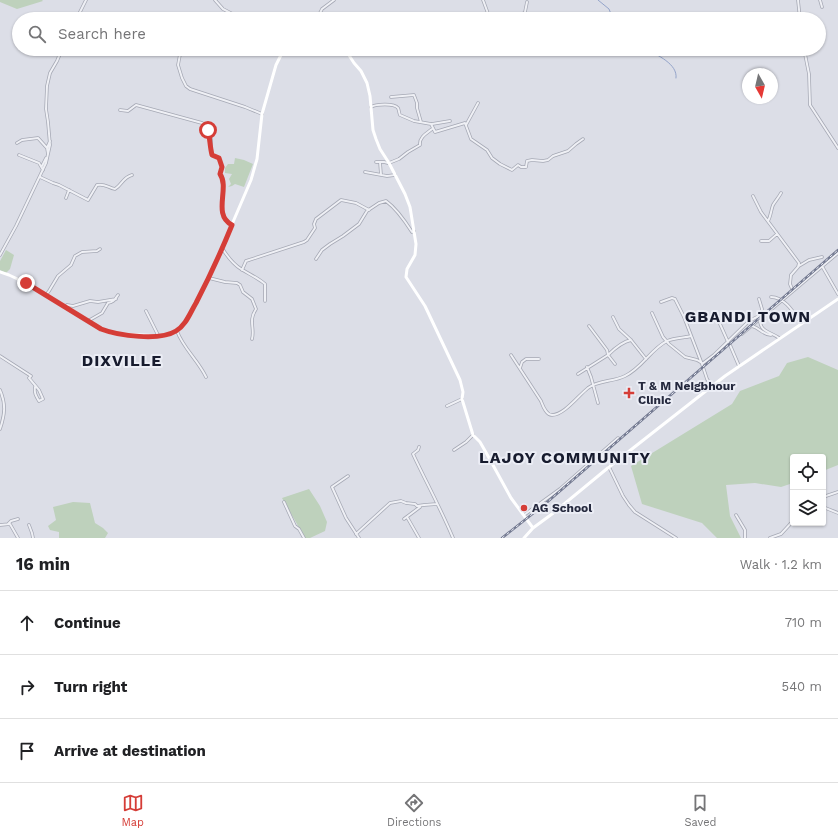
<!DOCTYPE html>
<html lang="en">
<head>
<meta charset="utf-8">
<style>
  :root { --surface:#fff; --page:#f2f2f2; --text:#202124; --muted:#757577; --line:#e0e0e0; --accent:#d53d37 }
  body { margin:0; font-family:"Work Sans",sans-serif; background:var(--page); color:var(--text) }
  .controls { position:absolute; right:12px; bottom:12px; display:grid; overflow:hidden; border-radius:4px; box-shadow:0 1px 3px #0004 }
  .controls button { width:36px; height:36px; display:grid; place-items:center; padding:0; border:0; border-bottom:1px solid var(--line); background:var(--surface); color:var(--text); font:20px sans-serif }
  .compass { position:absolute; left:742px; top:68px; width:36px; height:36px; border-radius:50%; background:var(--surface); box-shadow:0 1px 3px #0004; rotate:172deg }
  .stop { position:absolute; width:12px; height:12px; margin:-9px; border:3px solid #d53d37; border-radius:50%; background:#fff }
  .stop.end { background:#d53d37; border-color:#fff; box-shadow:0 1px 4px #0008 }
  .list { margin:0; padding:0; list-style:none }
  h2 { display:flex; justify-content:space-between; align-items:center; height:52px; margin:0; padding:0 16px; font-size:17px }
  h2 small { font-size:13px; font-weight:400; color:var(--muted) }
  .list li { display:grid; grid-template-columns:26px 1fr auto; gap:12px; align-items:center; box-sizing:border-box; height:64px; padding:0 16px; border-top:1px solid var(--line) }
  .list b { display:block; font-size:15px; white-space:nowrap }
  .list em { font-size:13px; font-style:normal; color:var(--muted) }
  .icon { flex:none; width:22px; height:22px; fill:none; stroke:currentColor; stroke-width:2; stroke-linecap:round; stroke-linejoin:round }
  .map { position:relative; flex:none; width:838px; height:538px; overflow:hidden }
  .search { position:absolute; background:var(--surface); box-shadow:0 1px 3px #0004; left:12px; right:12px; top:12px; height:44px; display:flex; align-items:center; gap:10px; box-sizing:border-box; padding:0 14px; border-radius:22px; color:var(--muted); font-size:15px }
  .sheet { height:244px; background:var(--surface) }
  nav { display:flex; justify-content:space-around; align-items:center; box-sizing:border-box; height:56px; border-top:1px solid var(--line); background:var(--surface); font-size:11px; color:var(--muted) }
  nav a { display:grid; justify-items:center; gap:2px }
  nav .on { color:var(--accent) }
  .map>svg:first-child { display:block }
</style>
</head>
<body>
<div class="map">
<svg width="838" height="538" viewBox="0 0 838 538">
  <rect width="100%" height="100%" fill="#dcdee7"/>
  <!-- green -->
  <path fill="#bed1bc" d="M 0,0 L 42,0 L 43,1 L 17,9 L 0,2 Z
    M 235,158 L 244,160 L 253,164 L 244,187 L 235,184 L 232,186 L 228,187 L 231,184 L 229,179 L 232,174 L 225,173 L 225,168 L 228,164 L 234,164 Z
    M 6,250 L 14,255 L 10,269 L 6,273 L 0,270 L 0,261 Z
    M 808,357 L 838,370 L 838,465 L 823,471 L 823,457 L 793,457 L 793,483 L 781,487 L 755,483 L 726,485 L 730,516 L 741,538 L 717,538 L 702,523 L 642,504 L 631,466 L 732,404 L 740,391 L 779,376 L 787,363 Z
    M 309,489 L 320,506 L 327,522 L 325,531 L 310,538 L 305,538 L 282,498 Z
    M 73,502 L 90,503 L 95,523 L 103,528 L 108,533 L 105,538 L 59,538 L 59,532 L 50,530 L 48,526 L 56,520 L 53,507 Z"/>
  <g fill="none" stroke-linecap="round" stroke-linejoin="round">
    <!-- stream -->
    <path stroke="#94a4ca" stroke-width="1" d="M 598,0 L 609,9 L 613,19
      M 646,49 C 657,55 678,64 676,78"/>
    <defs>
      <path id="street" d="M 215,0 L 223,9 L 242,19
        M 483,0 L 490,19
        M 798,0 L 800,19
        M 820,0 L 822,7
        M 318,17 L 322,9 L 334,0
        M 75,19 L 79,14 L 86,0
        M 517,19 L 525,12 L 527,2
        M 45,49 L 59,55
        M 81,49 L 82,49
        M 181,49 L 178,65 L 182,78 L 186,86 L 190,89 L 245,107 L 262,114
        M 182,49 L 204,54
        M 804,49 L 809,74 L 810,105 L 838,148
        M 391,97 L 414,95 L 417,103 L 417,108 L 421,122
        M 371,107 C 376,104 394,103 398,108 C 399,110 399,113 400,115 L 414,121 L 431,124 L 435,132 L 465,123 L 471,139 L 487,150 L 492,158 L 500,164 L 512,170 L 518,165 L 521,167 L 526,167 L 527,161 L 532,160 L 543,161 L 548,160 L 553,156 L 568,151 L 576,144 L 583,139
        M 120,110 L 128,111 L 136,105 L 202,123 L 206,127 L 211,139 L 211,147 L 212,155 L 219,158 L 222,167 L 220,174 C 230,187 212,215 232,225
        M 432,124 L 450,121
        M 466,125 L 478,103
        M 17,143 L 22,140 L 38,138 L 47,148
        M 48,154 L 47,148 L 50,141
        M 19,155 L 39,163 L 43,170
        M 376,162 L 384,162 L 388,163
        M 380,162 L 381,175
        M 389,163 L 399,159 L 408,152 L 420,145 C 419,137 427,133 432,129
        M 42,166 L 46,158
        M 365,172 L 387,176 L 395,175
        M 40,177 L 53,183 L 59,185 L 88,200 L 97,185 C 105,183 108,188 115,189 C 123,184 122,178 132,175
        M 753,196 L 761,212 L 799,263 L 798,267 L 791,275 L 790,284 L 793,291
        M 66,198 L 69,190
        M 768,221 C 771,216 771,210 773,205 C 776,200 779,197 781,193
        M 761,241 L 769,241 L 777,234
        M 222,248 C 227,256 233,264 241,269 C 249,274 258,278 265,284 L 265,301
        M 0,255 L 16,226 L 46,163 L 50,145 L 48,122 L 46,109 L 47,86 L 50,73 L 57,61 L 62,49
        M 316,259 L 322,250 L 330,244 L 343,236 L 359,224 L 367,211 L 379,203 L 386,201 C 397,209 405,221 412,232 L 414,231
        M 799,266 L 809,260 L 822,257
        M 822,266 L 838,294
        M 242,270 L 246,261 L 304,242 L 307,240 L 315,228 L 314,224 L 316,219 L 341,200 L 356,203 L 369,210
        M 209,278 L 225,282 L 237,283 L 240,285 L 243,292 L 252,299 L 256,309 C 248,321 255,328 252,339
        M 46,295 L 49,291 L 58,276 L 71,265 L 75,256 L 82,252 L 97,251 L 100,249
        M 771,297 C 785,297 794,313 801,323
        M 759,299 L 762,309 L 761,315
        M 661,302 L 672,298 L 675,299 L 684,317 L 702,364
        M 67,305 L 73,306 L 90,301 L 98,302 L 116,299
        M 146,311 L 158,335
        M 652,313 L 663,337 L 669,344 L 685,357 L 697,360 L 702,363
        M 718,316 L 720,324 L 728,342
        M 613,317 L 619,329 L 631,340 L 646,359
        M 760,320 C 760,332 771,332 779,338
        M 88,321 L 102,313 L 108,303 C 114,302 115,299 118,295
        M 752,326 C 760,328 763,335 771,335
        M 177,331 C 183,348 198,360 206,377
        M 742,334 L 838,253
        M 730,345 L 739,366
        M 511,355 L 541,401 C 543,406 546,415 552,415 C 564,415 578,396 588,388 C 599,380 613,382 625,376 C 642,368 651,349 667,341 C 674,338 684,338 691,336
        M 0,356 L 31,376 L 29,378 L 39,390 L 43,399 L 39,401 C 36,396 34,393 35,387
        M 615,364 L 608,355 C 615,348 622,342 631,340
        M 587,367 L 591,377 L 598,403
        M 520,368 L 522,362 L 526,359 L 539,359
        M 578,374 L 608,355 L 607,350 L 589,326
        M 712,387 L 707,379 L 702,364 L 714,355 L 749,321 L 761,315
        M 0,390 C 6,404 5,414 0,429
        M 447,406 L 462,399
        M 419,447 L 418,450 L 413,454 C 426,482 441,509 453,538
        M 454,450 L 466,442 L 473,435
        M 609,467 L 623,496 L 629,505 L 635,512 L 676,538
        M 348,476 L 332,487 L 346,518 L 359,538
        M 823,497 L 838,492
        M 284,502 L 295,526 L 299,529 L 304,538
        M 424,505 L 437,504
        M 823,507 L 838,513
        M 524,515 L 560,489 L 618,438
        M 736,515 L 745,530 L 745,538
        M 407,517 L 419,538
        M 404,519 L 420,507
        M 8,524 L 11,521 L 18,519
        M 0,525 L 10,524 L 18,538
        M 29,525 L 32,533 L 33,538
        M 356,534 L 390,503 L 401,501 L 406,503 L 415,504 L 417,506 L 424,505
        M 770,538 L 781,534 L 793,521"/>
    </defs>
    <!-- street casing -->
    <use href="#street" stroke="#a5a8b4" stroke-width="3.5"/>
    <!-- street -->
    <use href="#street" stroke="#eff0f5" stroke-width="2"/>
    <!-- secondary -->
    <path stroke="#fff" stroke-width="3" d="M 311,19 L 318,17 L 320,19
      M 345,49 L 354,63 L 361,71 L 367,83 L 370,96 L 373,130 L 376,139 L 380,149 L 389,163 L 405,194 L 410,207 L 416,244 L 415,255 L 407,269 L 406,277 L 425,306 L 460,380 L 463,392 L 462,399 L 473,435 L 480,442 L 488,456 L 511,498 L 533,528
      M 0,272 L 9,275 L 26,283 L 101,329 L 111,333 L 119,334 L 165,336 L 177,331 L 186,321 L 209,278 L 251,180 L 257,159 L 262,114 L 276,65 L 284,49
      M 524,538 L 533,528 L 552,514 L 609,467 L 725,376 L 838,299"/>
    <defs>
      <path id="rail" d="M 502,538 L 545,504 L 838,250"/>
    </defs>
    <!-- rail casing -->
    <use href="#rail" stroke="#747a91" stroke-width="2.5"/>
    <!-- rail -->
    <use href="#rail" stroke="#ebedf5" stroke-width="1" stroke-dasharray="3" stroke-linecap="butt"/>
  </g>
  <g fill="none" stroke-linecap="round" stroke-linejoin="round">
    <!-- route -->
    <path stroke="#d53d37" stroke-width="5" d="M 26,283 L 101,329 C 119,336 160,341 176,331 C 186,325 190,313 196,303 C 209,278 221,252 232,225 C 212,215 230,188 220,174 L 222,167 L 219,158 L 212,155 C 210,147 210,139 208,130"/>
  </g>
  <!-- markers -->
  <g fill="#d53d37" stroke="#ebedf5" stroke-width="1.5">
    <path d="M627 387h4v4h4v4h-4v4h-4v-4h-4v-4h4z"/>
    <circle cx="524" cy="508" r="4"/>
  </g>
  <g text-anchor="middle" stroke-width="4" stroke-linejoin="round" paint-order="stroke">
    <!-- poi labels -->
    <g font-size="12" font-weight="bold" fill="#25293e" stroke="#ebedf5" text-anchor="start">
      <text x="638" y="390">T &amp; M Neigbhour<tspan x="638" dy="14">Clinic</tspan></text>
      <text x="532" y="512">AG School</text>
    </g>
    <!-- district labels -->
    <g font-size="16" font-weight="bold" letter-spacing="1" fill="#171b2e" stroke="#ebedf5">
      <text x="748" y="322">GBANDI TOWN</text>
      <text x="122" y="366">DIXVILLE</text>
      <text x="565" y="463">LAJOY COMMUNITY</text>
    </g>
  </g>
</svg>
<div class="controls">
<button><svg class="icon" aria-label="locate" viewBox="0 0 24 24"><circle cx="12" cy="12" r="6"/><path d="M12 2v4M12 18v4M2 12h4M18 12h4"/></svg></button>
<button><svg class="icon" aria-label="layers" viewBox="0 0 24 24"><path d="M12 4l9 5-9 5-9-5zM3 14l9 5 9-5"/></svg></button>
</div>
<svg class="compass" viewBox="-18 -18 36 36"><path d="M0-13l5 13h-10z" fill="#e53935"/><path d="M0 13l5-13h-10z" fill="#757577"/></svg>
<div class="stop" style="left:208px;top:130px"></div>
<div class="stop end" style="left:26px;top:283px"></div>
<div class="search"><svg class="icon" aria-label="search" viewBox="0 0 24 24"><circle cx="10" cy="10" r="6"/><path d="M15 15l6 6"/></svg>Search here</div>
</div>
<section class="sheet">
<h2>16 min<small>Walk · 1.2 km</small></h2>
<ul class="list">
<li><svg class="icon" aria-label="ahead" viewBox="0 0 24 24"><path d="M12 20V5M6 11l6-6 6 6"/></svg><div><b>Continue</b></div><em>710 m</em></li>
<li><svg class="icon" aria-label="right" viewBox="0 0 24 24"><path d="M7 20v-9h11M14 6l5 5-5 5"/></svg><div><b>Turn right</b></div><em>540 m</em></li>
<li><svg class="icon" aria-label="arrive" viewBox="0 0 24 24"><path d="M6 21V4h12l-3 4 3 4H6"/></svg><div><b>Arrive at destination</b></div></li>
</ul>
</section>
<nav>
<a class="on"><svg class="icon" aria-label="map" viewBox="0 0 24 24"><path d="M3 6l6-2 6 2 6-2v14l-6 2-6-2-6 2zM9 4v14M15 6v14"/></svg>Map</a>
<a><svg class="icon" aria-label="directions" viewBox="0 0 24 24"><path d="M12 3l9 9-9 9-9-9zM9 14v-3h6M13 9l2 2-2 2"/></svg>Directions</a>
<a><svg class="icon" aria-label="saved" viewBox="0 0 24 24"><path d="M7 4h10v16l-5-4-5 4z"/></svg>Saved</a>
</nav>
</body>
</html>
